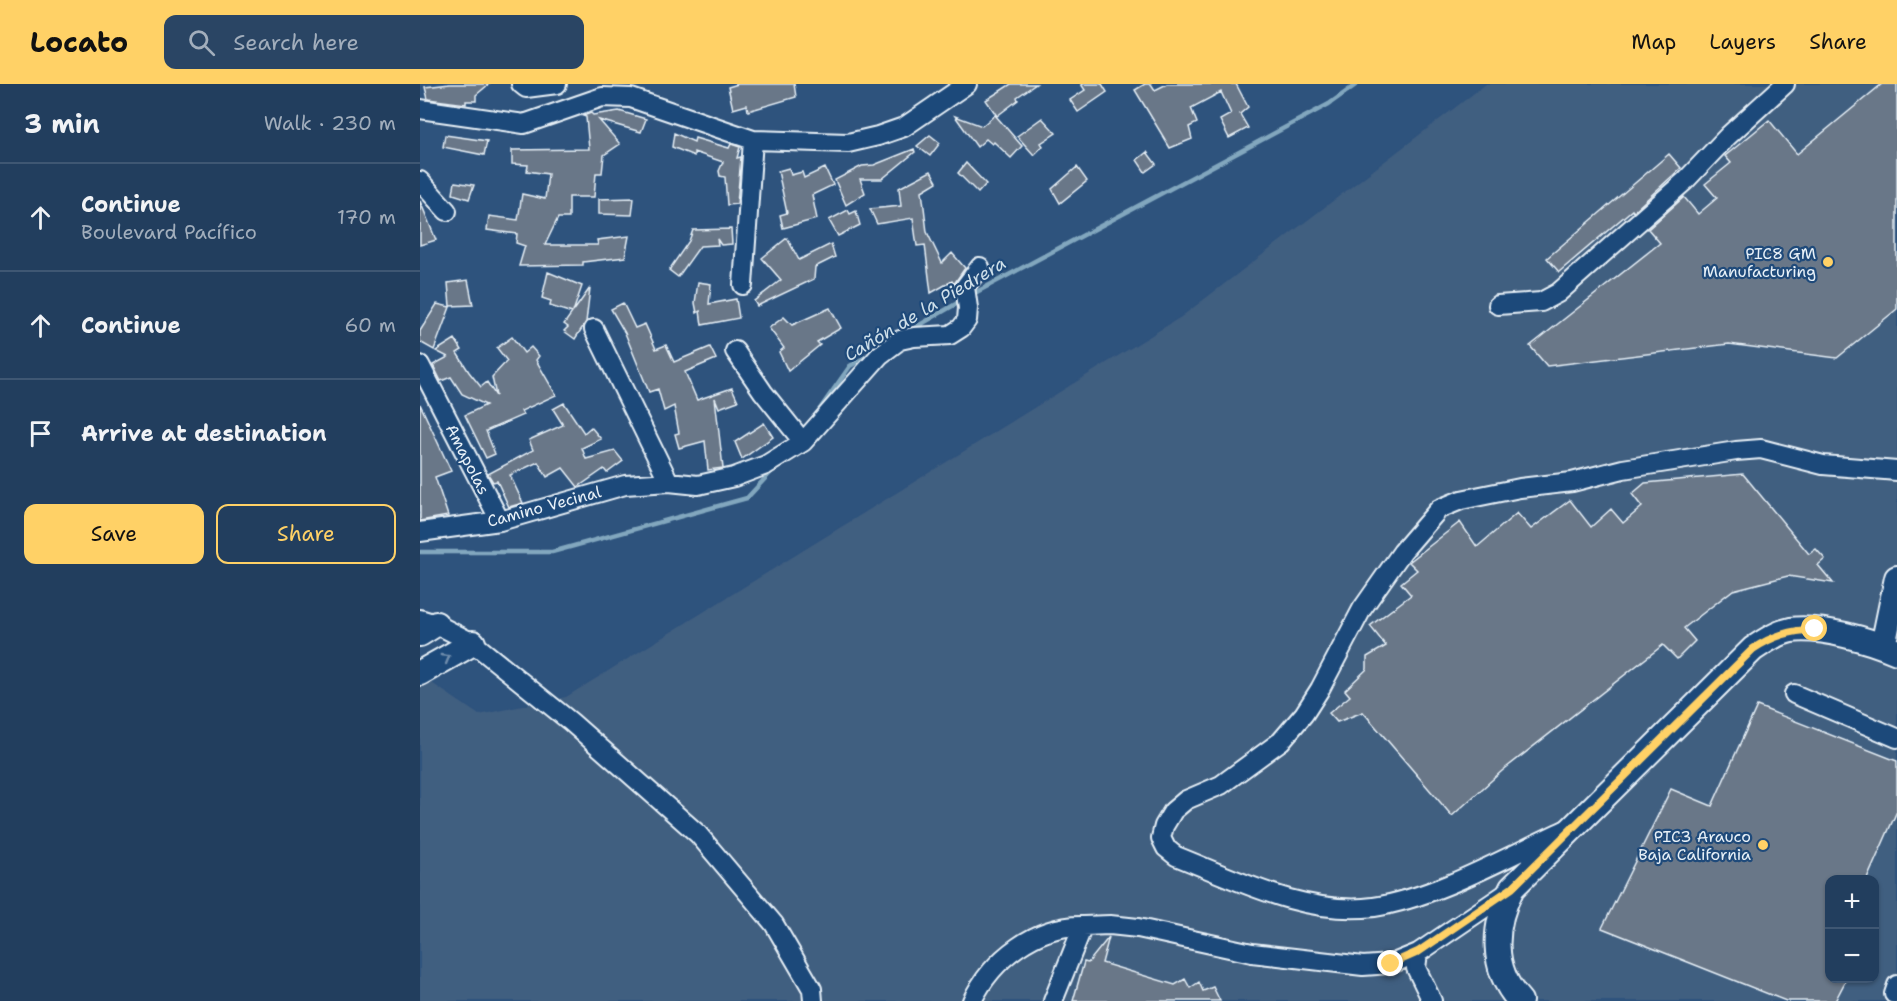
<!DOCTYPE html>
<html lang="en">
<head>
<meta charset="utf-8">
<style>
  :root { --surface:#223e5e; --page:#2a4564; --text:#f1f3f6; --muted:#a2aebc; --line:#3f5773; --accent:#ffd166 }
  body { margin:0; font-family:"Shantell Sans",sans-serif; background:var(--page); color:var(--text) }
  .controls { position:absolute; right:18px; bottom:18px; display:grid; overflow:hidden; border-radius:12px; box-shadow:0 2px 4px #0004 }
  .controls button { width:54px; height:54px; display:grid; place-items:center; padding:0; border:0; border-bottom:2px solid var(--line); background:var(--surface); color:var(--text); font:30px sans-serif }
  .stop { position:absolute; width:18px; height:18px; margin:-14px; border:4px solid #ffd166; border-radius:50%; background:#fff }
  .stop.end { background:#ffd166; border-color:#fff; box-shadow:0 2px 6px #0008 }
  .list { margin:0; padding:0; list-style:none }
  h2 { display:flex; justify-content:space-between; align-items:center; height:78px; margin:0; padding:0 24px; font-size:26px }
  h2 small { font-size:20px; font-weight:400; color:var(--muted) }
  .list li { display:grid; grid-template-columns:39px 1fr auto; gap:18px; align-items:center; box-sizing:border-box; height:108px; padding:0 24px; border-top:2px solid var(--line) }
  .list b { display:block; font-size:22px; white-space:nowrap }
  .list p { margin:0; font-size:20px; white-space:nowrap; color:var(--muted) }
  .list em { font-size:20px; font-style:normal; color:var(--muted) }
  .actions { display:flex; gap:12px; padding:18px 24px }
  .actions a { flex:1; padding:14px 0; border:2px solid var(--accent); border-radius:12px; text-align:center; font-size:21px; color:var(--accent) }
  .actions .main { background:var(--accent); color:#111 }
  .icon { flex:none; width:33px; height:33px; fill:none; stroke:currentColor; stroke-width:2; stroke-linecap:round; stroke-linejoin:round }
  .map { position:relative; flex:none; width:1477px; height:917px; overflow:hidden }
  header { display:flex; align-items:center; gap:36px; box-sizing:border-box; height:84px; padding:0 30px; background:var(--accent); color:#111 }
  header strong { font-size:28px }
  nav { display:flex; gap:33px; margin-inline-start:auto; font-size:21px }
  .search { width:420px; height:54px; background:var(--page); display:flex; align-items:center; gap:15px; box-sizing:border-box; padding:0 21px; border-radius:12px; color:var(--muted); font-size:22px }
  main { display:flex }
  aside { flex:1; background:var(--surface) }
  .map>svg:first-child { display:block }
</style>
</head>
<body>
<header>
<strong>Locato</strong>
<div class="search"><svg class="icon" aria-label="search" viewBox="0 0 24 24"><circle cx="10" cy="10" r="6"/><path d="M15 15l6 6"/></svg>Search here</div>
<nav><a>Map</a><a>Layers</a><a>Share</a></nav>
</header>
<main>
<aside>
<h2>3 min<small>Walk · 230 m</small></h2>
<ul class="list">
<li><svg class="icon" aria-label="ahead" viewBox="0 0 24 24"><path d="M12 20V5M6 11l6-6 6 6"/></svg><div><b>Continue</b><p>Boulevard Pacífico</p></div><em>170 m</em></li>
<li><svg class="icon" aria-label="ahead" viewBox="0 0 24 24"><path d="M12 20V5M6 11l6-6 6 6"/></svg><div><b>Continue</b></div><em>60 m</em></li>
<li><svg class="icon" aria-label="arrive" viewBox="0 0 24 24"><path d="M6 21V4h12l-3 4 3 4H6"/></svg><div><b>Arrive at destination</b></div></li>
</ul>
<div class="actions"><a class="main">Save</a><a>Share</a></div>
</aside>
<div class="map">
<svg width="1477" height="917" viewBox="0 0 1477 917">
  <rect width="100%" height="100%" fill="#2e537d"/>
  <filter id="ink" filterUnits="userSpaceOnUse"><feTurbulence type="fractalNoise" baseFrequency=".0167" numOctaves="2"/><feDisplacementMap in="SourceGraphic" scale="12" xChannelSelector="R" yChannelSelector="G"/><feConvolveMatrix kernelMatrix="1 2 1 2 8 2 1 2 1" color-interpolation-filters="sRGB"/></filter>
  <g filter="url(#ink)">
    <!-- built -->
    <path fill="#405e80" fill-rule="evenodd" d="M 1066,0 L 1477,0 L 1477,917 L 0,917 L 0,591 L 59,631 L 146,613 L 761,233 ZM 1410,796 L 1454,796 L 1454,894 L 1410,894 Z"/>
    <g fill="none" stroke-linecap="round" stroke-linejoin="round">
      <!-- stream -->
      <path stroke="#82a7be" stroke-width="4.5" d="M 551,211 L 909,20 L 937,0
        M 491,246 L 541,217
        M 395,332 L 430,282 L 451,270
        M 0,468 L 132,468 L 327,414 L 353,386"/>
    </g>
    <!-- building -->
    <path fill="#697788" stroke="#e8f1f8" stroke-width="1.5" d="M 30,0 L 69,0 L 56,11 L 56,17 L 46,17 L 46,20 L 8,15 L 5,3 Z
      M 318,0 L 374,0 L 376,13 L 328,27 L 327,21 L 313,25 L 308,3 Z
      M 591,0 L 616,0 L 597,13 L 598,16 L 577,32 L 566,16 Z
      M 661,0 L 682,0 L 687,8 L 658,28 L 650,16 L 665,6 Z
      M 725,0 L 731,0 L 735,6 L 747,0 L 816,0 L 828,23 L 820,30 L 828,44 L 809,54 L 800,36 L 811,30 L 801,8 L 771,24 L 777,39 L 769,43 L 772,55 L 750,64 L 715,6 Z
      M 1462,0 L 1477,0 L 1477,225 L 1417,274 L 1309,260 L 1127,282 L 1110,262 L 1240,159 L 1228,145 L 1264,113 L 1278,130 L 1297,114 L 1285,100 L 1311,79 L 1305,72 L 1349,36 L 1377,70 Z
      M 199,27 L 226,35 L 221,48 L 179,36 L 200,60 L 184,71 L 182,89 L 176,89 L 174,113 L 149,113 L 149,134 L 138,134 L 125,161 L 178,161 L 177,156 L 209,152 L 205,173 L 163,178 L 163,181 L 99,182 L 105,162 L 96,159 L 97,150 L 67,146 L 69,132 L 98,136 L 102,110 L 125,115 L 128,90 L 107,87 L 108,81 L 92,80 L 92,66 L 169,65 L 166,33 L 163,32 L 171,29 L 173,31 Z
      M 575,31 L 602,62 L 591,74 L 574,58 L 572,60 L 566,55 L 557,63 L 535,32 L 562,42 Z
      M 622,34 L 636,49 L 621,59 L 623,62 L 614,71 L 597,52 Z
      M 254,49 L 274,58 L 275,54 L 309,64 L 311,60 L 320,63 L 317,74 L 321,73 L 317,120 L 307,121 L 305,93 L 300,92 L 299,87 L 303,78 L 274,68 L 274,72 L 252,63 Z
      M 25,51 L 67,57 L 64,71 L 23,63 Z
      M 510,51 L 520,59 L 510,72 L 497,62 Z
      M 494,65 L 495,68 L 462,95 L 440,95 L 445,109 L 426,121 L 415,96 L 442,82 L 454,81 Z
      M 727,68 L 736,80 L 725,88 L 717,76 Z
      M 1249,70 L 1261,84 L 1213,128 L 1212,126 L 1139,188 L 1127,174 Z
      M 546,79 L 566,100 L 558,109 L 538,89 Z
      M 657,83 L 667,97 L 640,119 L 632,105 Z
      M 369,84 L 371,91 L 382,88 L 384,94 L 405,84 L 413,101 L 392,111 L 397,135 L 363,144 L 360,131 L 367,129 L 358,87 Z
      M 511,87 L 517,98 L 502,107 L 507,148 L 522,179 L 532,169 L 545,184 L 534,200 L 532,197 L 511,209 L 505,161 L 497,162 L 493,134 L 457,140 L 450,125 L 481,122 L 479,104 Z
      M 35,98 L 54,101 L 49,115 L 33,110 Z
      M 214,114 L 212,131 L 179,130 L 179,115 Z
      M 0,117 L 16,156 L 0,161 Z
      M 428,126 L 430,130 L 436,127 L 440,141 L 418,152 L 409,136 Z
      M 311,145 L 312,160 L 301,161 L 297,155 L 298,161 L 280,162 L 258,193 L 249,186 L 269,157 L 273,146 Z
      M 367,154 L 379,176 L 411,160 L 415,173 L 395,183 L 394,195 L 337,222 L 334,217 L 361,196 L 342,174 Z
      M 128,188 L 162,202 L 153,228 L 170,204 L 166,238 L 155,255 L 144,247 L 148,243 L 144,240 L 152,229 L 130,222 L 131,217 L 122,214 Z
      M 48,196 L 53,221 L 30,222 L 28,199 Z
      M 278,198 L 291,200 L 289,220 L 316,215 L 319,234 L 282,241 L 280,227 L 277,229 L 275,219 Z
      M 203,219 L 215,244 L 225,240 L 236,265 L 246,261 L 254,278 L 290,263 L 296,275 L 265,288 L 277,316 L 312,304 L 318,317 L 299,324 L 295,314 L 303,384 L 288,386 L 285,357 L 259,364 L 255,350 L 259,349 L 254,322 L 244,327 L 238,305 L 229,308 L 205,249 L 191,225 Z
      M 17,220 L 30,223 L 14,266 L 0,258 L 0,247 Z
      M 410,224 L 421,244 L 397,258 L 400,261 L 368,287 L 359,268 L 364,264 L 349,244 L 364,233 L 372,241 Z
      M 92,253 L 104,269 L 111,263 L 119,272 L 116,276 L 136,311 L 101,327 L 103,331 L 66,347 L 75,370 L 66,374 L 45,331 L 66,321 L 42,310 L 31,293 L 21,297 L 13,281 L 28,273 L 16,267 L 35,255 L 42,266 L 37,269 L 49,288 L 61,303 L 67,298 L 76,312 L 72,293 L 87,277 L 77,264 Z
      M 144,319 L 164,349 L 171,343 L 181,355 L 162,364 L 166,375 L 195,367 L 203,377 L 187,389 L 184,385 L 158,403 L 143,384 L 127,393 L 118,378 L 90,391 L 103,419 L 89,423 L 77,397 L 73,398 L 68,390 L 113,366 L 109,356 L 143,341 L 133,325 Z
      M 0,320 L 31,387 L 15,393 L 28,432 L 0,437 Z
      M 344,339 L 353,353 L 322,375 L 315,358 Z
      M 1323,390 L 1389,470 L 1396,465 L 1405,475 L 1398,481 L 1413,499 L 1368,492 L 1313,506 L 1264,544 L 1275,557 L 1257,575 L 1243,561 L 1082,687 L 1032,732 L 943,628 L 917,638 L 909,629 L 930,612 L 925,606 L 947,585 L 947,573 L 966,562 L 950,542 L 991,511 L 981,499 L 997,486 L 989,478 L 1040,438 L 1057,463 L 1097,429 L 1111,445 L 1150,416 L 1171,443 L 1191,425 L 1203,439 L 1222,423 L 1212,410 L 1225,399 Z
      M 1337,622 L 1477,677 L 1477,727 L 1447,795 L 1410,795 L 1410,894 L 1427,894 L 1415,917 L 1366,917 L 1182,844 L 1251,705 L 1292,722 Z
      M 689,853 L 682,879 L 755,901 L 765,895 L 770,904 L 779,898 L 783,907 L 793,903 L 800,917 L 653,917 L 664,878 L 668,879 Z"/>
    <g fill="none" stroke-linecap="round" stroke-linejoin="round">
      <defs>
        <path id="minor" d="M 101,0 L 106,4 L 137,0
          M 0,25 L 104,40 L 182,13 L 211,14 L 333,56 L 428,59 L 458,52 L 484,43 L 547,0
          M 0,97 L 27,127
          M 323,201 L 333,56
          M 1078,221 L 1121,218 L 1138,209 L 1265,97 L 1308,52 L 1365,0
          M 174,245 L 249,398
          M 315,267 L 343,308 L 383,358
          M 0,281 L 80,437
          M 0,448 L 80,437 L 205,401 L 249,398 L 278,401 L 314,393 L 346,381 L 383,358 L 460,271 L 480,256 L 494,253 L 530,251 L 541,244 L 547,236 L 548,224 L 545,203 L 560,183
          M 0,535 L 16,540 L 53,559 L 151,638 L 278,750 L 354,840 L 392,905 L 393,917
          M 1374,610 L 1477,654
          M 1145,746 C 1088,772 1015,814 954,823 C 886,832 817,796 756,772 L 746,764 L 741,754 L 744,742 L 753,727 L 766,716 L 801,701 L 861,657 L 884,630 L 900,605 L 942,525 L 982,468 L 1019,425 L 1041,416 L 1100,404 L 1152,398 L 1203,385 L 1316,367 L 1341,365 L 1403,381 L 1477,387
          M 998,869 L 996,884 L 1012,917
          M 1474,910 L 1477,901
          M 552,917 C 572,875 616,841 663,842
          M 633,917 L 663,842 L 690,841 L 718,844 L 832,869 L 943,882 L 971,880 L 998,869 L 1091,806"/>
        <path id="major" d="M 0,550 L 16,540
          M 1463,562 L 1477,494
          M 0,589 L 53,559
          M 1100,917 C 1070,885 1073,841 1092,804 L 1333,565 C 1345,557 1357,549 1371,546 C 1401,542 1450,556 1477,568"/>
      </defs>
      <!-- minor casing -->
      <use href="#minor" stroke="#e8f1f8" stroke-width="22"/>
      <!-- major casing -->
      <use href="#major" stroke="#e8f1f8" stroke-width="28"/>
      <!-- minor -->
      <use href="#minor" stroke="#1f4a7a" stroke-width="18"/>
      <!-- major -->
      <use href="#major" stroke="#1f4a7a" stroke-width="24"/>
    </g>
    <!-- one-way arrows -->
    <defs><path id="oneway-chevron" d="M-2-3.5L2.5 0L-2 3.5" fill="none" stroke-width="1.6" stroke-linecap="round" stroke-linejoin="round" transform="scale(1.5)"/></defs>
    <use stroke="#6f8dac" href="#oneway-chevron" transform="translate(26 574) rotate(-30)"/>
  </g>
  <g fill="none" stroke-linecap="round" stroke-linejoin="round" filter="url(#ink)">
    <!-- route -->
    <path stroke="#ffd166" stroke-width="8" d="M 971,880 L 998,868 L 1092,804 L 1333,565 C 1354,551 1370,547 1395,545"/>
  </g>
  <!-- markers -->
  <g fill="#ffd166" stroke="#1f4a7a" stroke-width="2">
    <circle cx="1408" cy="178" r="6"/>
    <circle cx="1343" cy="761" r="6"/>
  </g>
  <g text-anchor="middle" stroke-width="4.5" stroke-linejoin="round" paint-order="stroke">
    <!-- poi labels -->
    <g font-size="16" fill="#e8f1f8" stroke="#1f4a7a" text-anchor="end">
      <text x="1396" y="175">PIC8 GM<tspan x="1396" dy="18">Manufacturing</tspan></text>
      <text x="1331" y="758">PIC3 Arauco<tspan x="1331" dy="18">Baja California</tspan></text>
    </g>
    <!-- street labels -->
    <g font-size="16" fill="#e8f1f8" stroke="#1f4a7a">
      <text transform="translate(48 375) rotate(63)" y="6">Amapolas</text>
      <text transform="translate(124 422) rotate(-15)" y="6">Camino Vecinal</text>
    </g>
    <!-- water labels -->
    <g font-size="18" font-style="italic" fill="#cedfe9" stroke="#1f4a7a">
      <text transform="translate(505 225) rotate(-31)" y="6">Cañón de la Piedrera</text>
    </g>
  </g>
</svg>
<div class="controls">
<button>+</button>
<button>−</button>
</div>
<div class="stop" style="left:1395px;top:545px"></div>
<div class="stop end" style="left:971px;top:880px"></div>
</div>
</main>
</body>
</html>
